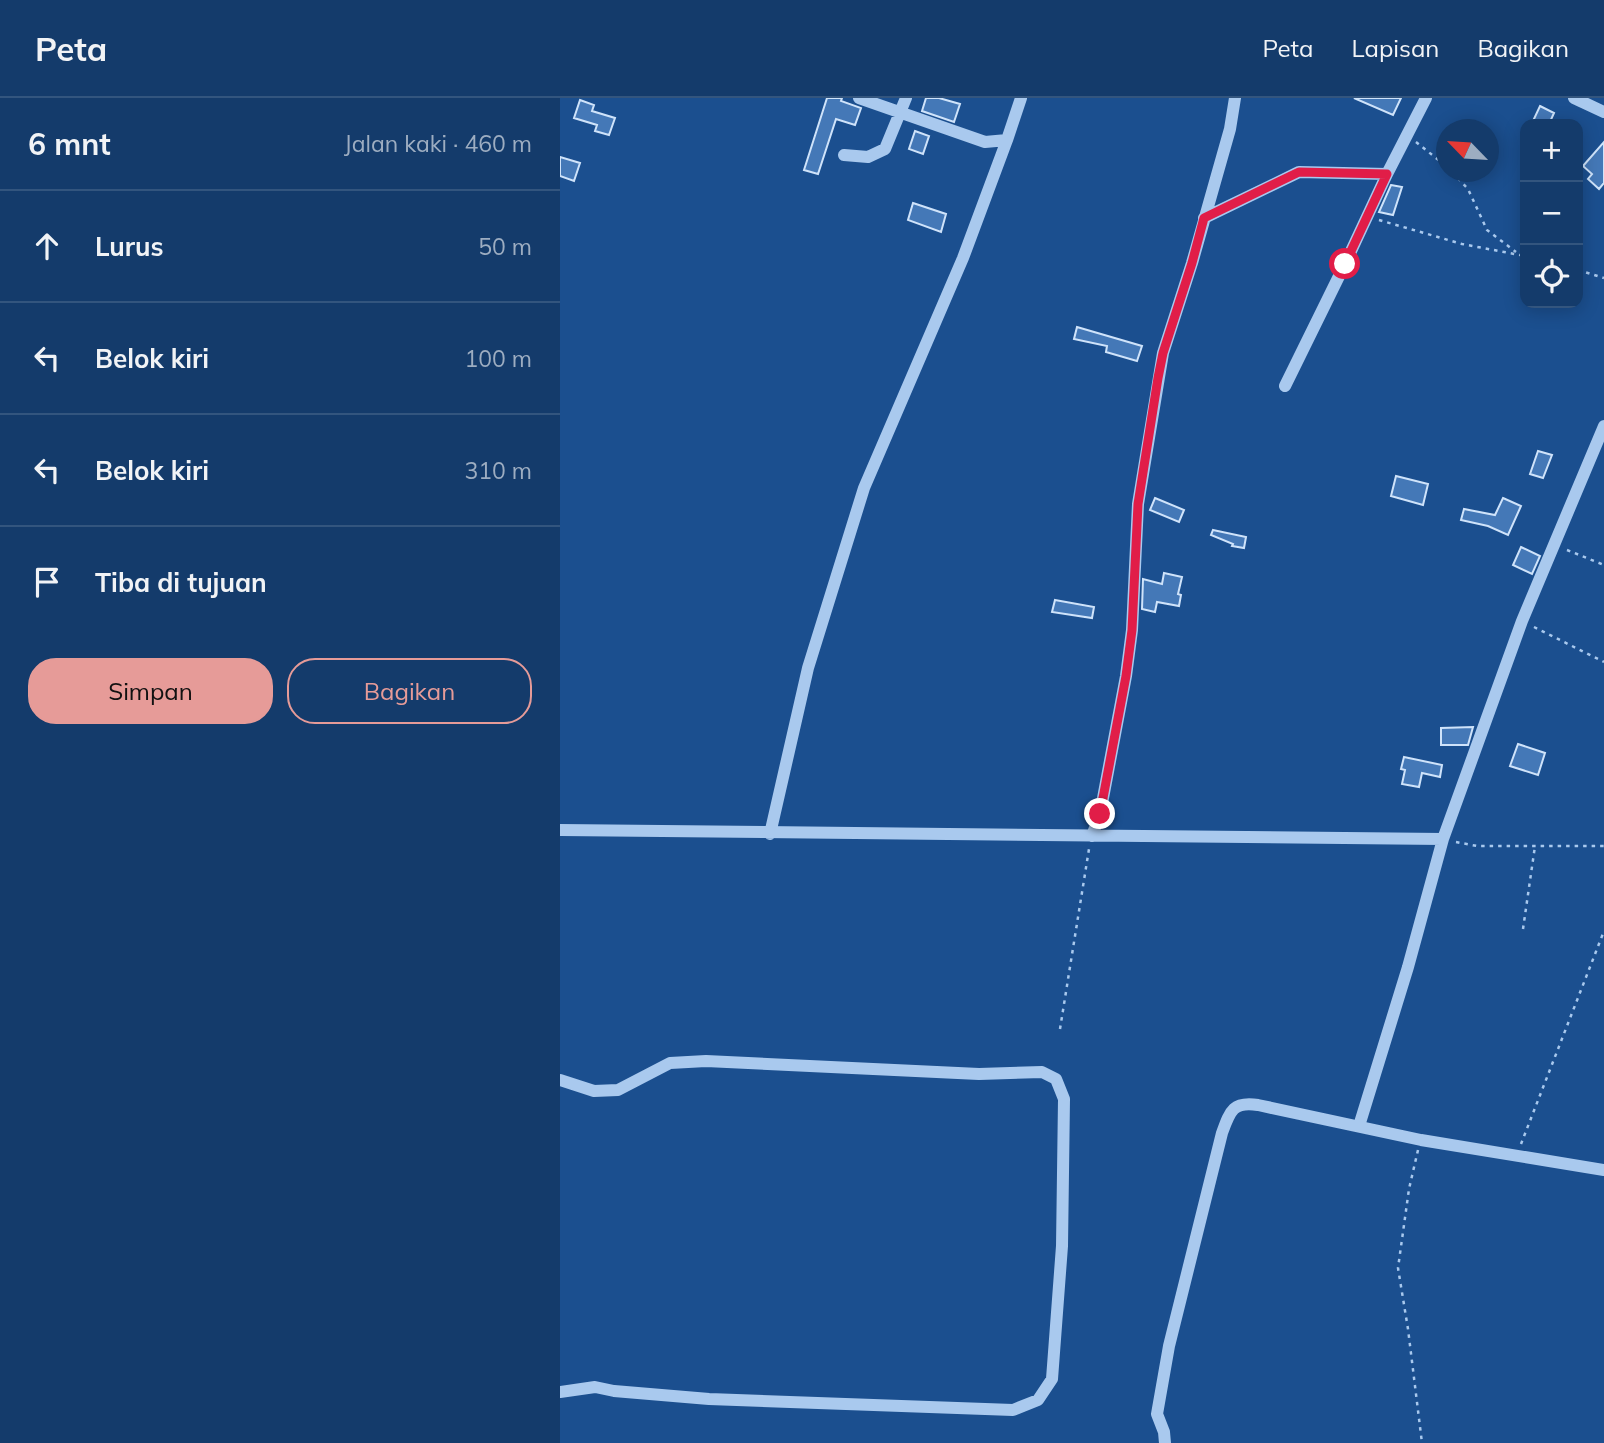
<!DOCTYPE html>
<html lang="id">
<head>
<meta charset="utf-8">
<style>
  :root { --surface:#143b6b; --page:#1d4271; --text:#f1f3f6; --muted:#9dadc1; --line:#33557e; --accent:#e69b98 }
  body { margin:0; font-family:Mulish,sans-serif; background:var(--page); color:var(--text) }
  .controls { position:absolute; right:21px; top:21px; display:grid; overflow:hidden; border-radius:14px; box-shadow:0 4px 18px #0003 }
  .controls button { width:63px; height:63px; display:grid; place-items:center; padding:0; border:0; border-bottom:2px solid var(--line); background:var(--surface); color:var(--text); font:35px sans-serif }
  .compass { position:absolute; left:876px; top:21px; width:63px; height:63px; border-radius:50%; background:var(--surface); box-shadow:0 4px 18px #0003; rotate:295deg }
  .stop { position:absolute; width:21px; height:21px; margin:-16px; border:5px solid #e11d48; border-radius:50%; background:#fff }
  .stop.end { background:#e11d48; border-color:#fff; box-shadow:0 2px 7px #0008 }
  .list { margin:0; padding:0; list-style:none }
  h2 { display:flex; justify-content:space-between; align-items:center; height:91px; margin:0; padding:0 28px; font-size:30px }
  h2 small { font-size:23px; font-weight:400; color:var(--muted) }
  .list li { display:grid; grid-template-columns:46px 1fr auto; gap:21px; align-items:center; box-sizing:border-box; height:112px; padding:0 28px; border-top:2px solid var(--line) }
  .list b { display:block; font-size:26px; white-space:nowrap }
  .list em { font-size:23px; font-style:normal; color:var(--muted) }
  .actions { display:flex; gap:14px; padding:21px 28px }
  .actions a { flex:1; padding:16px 0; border:2px solid var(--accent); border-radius:28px; text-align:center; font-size:24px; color:var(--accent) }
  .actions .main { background:var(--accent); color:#111 }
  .icon { flex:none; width:38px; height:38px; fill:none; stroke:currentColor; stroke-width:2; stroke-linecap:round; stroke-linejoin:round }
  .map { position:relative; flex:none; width:1044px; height:1345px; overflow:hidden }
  header { display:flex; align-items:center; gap:42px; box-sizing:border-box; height:98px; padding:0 35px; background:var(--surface); border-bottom:2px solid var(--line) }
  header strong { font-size:33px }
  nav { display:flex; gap:38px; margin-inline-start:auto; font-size:24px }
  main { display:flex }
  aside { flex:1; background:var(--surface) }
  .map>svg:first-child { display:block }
</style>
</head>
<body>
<header>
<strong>Peta</strong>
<nav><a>Peta</a><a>Lapisan</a><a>Bagikan</a></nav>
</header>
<main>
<aside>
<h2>6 mnt<small>Jalan kaki · 460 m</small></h2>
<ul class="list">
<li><svg class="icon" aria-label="ahead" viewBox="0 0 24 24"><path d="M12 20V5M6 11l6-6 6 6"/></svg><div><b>Lurus</b></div><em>50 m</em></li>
<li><svg class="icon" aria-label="left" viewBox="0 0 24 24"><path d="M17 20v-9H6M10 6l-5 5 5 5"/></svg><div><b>Belok kiri</b></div><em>100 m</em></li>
<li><svg class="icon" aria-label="left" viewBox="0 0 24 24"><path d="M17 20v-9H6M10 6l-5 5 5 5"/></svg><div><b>Belok kiri</b></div><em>310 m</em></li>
<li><svg class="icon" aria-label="arrive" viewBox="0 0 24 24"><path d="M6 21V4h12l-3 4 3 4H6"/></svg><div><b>Tiba di tujuan</b></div></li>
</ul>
<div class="actions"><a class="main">Simpan</a><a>Bagikan</a></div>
</aside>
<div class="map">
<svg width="1044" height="1345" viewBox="0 0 1044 1345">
  <rect width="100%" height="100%" fill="#1b4f8f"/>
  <!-- building -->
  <path fill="#4478b7" stroke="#cfe3fa" stroke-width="2" d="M 267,0 L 282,0 L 281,3 L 301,10 L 295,27 L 276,21 L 258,76 L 244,72 Z
    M 366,0 L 379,0 L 400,6 L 394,24 L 362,13 Z
    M 794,0 L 841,0 L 833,17 Z
    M 20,2 L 34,7 L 32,13 L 55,20 L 49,37 L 35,33 L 37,27 L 14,20 Z
    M 980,8 L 994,15 L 989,26 L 980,26 L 973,23 Z
    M 355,33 L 369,38 L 363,56 L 349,51 Z
    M 1044,44 L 1044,85 L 1039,91 L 1028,81 L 1032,76 L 1023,68 Z
    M 0,59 L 20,65 L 14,83 L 0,78 Z
    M 831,87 L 842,89 L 833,117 L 819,114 Z
    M 353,105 L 386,116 L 381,134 L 348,122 Z
    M 517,229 L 582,248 L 577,263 L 546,254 L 547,248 L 514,241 Z
    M 978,353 L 992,357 L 983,380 L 970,376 Z
    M 836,378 L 868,386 L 863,407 L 831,398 Z
    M 595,400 L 624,412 L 619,424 L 590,412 Z
    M 943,400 L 961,408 L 948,437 L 928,428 L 901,422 L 904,411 L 935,417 Z
    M 653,432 L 686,439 L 684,450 L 672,448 L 673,446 L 651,437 Z
    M 961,449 L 980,458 L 972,476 L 953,467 Z
    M 604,475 L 622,479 L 618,496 L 621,497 L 619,508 L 597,504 L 595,514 L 582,511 L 583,481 L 602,486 Z
    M 495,502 L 534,509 L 532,520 L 492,514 Z
    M 913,629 L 908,647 L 881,647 L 881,630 Z
    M 958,646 L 985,655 L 978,677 L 950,668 Z
    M 844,659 L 882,667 L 880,679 L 862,675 L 859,689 L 842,686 L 845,672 L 841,671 Z"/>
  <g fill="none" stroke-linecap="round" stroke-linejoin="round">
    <!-- path -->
    <path stroke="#a9c9ee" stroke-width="2.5" stroke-dasharray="3.5 5" stroke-linecap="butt" d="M 856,44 L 886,68
      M 892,74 L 908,91 L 927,132 L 956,154
      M 819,122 L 902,146 L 965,158
      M 1018,172 L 1044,180
      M 1007,452 L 1044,467
      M 974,529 L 1044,564
      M 896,744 L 917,748 L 1044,748
      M 963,831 L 975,748
      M 500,931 L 529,751
      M 961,1046 L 1044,833
      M 858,1052 L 849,1091 L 838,1170 L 848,1231 L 862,1345"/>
    <!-- minor -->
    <path stroke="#a9c9ee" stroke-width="12" d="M 299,0 L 425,44 L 447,42 L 461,0
      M 1014,0 L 1044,14
      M 284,57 L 308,59 L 325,51 L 346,0
      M 644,120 L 739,74 L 827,76 L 866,0
      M 725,288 L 785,166 L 827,76
      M 0,732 L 883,741
      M 210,736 L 248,570 L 304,390 L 403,160 L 447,42
      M 532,738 L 540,716 L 566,578 L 572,532 L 578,406 L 603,255 L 632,165 L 670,31 L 675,0
      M 0,982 L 34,993 L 58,992 L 110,965 L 146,963 L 419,976 L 482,974 L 496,981 L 504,1001 L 502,1148 L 492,1281 L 478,1302 L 453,1312 L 149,1301 L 54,1293 L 35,1289 L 0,1294
      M 799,1028 L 848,869 L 883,741 L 962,523 L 1044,328
      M 605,1345 L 604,1334 L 597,1316 L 609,1248 L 662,1035 C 670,1013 673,1003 698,1007 L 861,1042 L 1044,1072"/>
  </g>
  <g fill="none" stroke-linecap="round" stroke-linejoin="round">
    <!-- route -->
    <path stroke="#e11d48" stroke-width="9" d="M 540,716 L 566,578 L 572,532 L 578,406 L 598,280 L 603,255 L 632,165 L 644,120 L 739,74 L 827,76 L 785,166"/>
  </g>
</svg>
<div class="controls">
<button>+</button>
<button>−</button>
<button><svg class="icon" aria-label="locate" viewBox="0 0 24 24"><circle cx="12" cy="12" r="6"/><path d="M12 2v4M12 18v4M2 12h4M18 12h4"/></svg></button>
</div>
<svg class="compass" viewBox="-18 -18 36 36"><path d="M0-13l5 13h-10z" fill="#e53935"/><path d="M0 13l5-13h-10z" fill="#9dadc1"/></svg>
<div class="stop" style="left:785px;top:166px"></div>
<div class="stop end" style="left:540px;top:716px"></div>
</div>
</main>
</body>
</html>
